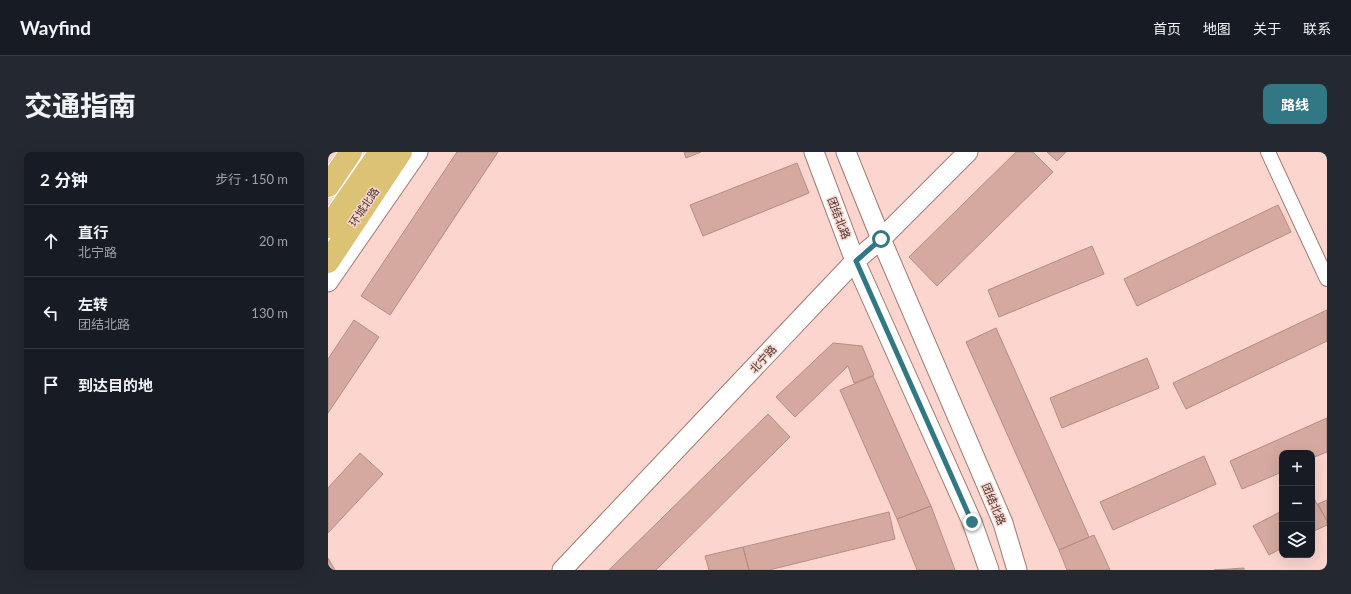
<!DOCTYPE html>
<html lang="zh">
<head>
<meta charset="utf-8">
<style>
  :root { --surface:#171b24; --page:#242831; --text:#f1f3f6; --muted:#9ea1a6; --line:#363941; --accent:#317784 }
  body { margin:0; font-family:Lato,"Noto Sans SC",sans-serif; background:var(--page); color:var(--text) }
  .controls { position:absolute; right:12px; bottom:12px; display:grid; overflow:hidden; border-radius:8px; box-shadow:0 4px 16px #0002 }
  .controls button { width:36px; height:36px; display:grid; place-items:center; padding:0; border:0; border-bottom:1px solid var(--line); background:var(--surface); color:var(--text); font:20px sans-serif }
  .stop { position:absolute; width:12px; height:12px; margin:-9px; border:3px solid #317784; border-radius:50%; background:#fff }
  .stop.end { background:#317784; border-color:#fff; box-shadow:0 1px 4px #0008 }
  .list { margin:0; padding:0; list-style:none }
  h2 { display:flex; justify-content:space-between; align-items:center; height:52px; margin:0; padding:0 16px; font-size:17px }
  h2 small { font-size:13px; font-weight:400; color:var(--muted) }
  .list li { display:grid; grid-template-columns:26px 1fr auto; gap:12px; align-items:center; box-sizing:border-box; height:72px; padding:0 16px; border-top:1px solid var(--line) }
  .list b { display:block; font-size:15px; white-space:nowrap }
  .list p { margin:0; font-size:13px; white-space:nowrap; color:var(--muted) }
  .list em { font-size:13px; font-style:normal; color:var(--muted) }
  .icon { flex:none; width:22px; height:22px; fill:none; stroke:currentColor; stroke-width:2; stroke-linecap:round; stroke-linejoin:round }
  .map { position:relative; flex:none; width:999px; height:418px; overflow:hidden; border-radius:8px }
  header { display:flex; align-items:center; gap:24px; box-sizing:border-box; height:56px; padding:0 20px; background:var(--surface); border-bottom:1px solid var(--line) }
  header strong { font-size:19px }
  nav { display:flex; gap:22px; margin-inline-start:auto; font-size:14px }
  .intro { display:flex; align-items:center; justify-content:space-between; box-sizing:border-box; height:96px; padding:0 24px }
  h1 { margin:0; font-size:28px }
  .button { padding:10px 18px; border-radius:8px; background:var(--accent); color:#fff; font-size:14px; font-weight:700 }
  main { display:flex; gap:24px; padding:0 24px }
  aside { flex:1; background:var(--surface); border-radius:8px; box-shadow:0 4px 16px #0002 }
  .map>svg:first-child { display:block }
</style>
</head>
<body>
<header>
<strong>Wayfind</strong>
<nav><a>首页</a><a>地图</a><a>关于</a><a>联系</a></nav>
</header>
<div class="intro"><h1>交通指南</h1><a class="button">路线</a></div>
<main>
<aside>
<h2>2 分钟<small>步行 · 150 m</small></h2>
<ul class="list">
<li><svg class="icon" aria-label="ahead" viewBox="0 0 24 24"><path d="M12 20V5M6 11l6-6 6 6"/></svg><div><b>直行</b><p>北宁路</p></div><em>20 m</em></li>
<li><svg class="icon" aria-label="left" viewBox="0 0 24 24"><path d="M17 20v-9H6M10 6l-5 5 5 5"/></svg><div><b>左转</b><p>团结北路</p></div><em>130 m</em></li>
<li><svg class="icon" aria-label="arrive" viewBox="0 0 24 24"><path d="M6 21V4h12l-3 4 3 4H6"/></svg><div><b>到达目的地</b></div></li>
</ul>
</aside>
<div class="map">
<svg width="999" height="418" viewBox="0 0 999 418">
  <rect width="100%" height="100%" fill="#fbd5ce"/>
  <!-- building -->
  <path fill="#d5a9a0" stroke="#b68c83" d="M 129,0 L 170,0 L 62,163 L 33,144 Z
    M 356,0 L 373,0 L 358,6 Z
    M 688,0 L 705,0 L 725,20 L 609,134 L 581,105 Z
    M 719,0 L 738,0 L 729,9 Z
    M 469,11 L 481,41 L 375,84 L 362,53 Z
    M 950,53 L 963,80 L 809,154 L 796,127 Z
    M 764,94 L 776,122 L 671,165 L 660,138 Z
    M 999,158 L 999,189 L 858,257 L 845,231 Z
    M 26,168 L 51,185 L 0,261 L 0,207 Z
    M 668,176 L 761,385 L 731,398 L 638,190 Z
    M 505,191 L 534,194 L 546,223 L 526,231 L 520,214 L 467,265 L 448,245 Z
    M 819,206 L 831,236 L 734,276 L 722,246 Z
    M 545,224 L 603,354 L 569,367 L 512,238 Z
    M 440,262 L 462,285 L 328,418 L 281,418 Z
    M 999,266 L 999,300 L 984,306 L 984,301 L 954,301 L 954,320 L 914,337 L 902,309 Z
    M 32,301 L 55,322 L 0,381 L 0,336 Z
    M 876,304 L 888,332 L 785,378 L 772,350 Z
    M 984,343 L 999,369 L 999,373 L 984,380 Z
    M 999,348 L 999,369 L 990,352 Z
    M 603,354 L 627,418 L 589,418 L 569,367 Z
    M 954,359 L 954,396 L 941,403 L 925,374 Z
    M 561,360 L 567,387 L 441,418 L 421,418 L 415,395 Z
    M 766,383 L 782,418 L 739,418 L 731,398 Z
    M 415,395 L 421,418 L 381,418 L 377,404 Z
    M 0,406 L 7,418 L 0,418 Z
    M 916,416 L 916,418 L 886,418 Z"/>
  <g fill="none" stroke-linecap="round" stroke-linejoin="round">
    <defs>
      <path id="street" d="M 940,0 L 999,127"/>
      <path id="secondary" d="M 486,0 L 527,109 L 644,370 L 661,418
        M 518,0 L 553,87 L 675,371 L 689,418
        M 0,130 L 90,0
        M 234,418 L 527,109 L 553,87 L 640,0"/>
      <path id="highway" d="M 0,34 L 23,0
        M 0,75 L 52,0
        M 0,110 L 73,0"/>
    </defs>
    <!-- street casing -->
    <use href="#street" stroke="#a27971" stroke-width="16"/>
    <!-- secondary casing -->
    <use href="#secondary" stroke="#a27971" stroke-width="21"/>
    <!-- highway casing -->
    <use href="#highway" stroke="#fff" stroke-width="24"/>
    <!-- street -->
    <use href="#street" stroke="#fff" stroke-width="14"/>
    <!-- secondary -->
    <use href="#secondary" stroke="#fff" stroke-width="19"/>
    <!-- highway -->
    <use href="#highway" stroke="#dbc275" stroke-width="22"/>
  </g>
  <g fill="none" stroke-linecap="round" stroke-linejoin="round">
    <!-- route -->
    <path stroke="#317784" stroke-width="5" d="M 553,87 L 528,109 L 644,370"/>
  </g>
  <g text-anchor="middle" stroke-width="3" stroke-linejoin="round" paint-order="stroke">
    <!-- street labels -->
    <g font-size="11" fill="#473531" stroke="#fbd5ce">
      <text transform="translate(36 55) rotate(-56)" y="4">环城北路</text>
      <text transform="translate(511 66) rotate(69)" y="4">团结北路</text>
      <text transform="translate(435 207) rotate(-47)" y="4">北宁路</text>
      <text transform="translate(666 352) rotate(67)" y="4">团结北路</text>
    </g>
  </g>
</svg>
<div class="controls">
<button>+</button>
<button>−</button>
<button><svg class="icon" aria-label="layers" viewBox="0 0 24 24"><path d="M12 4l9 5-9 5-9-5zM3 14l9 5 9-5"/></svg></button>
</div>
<div class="stop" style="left:553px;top:87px"></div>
<div class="stop end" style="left:644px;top:370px"></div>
</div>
</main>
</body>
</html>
